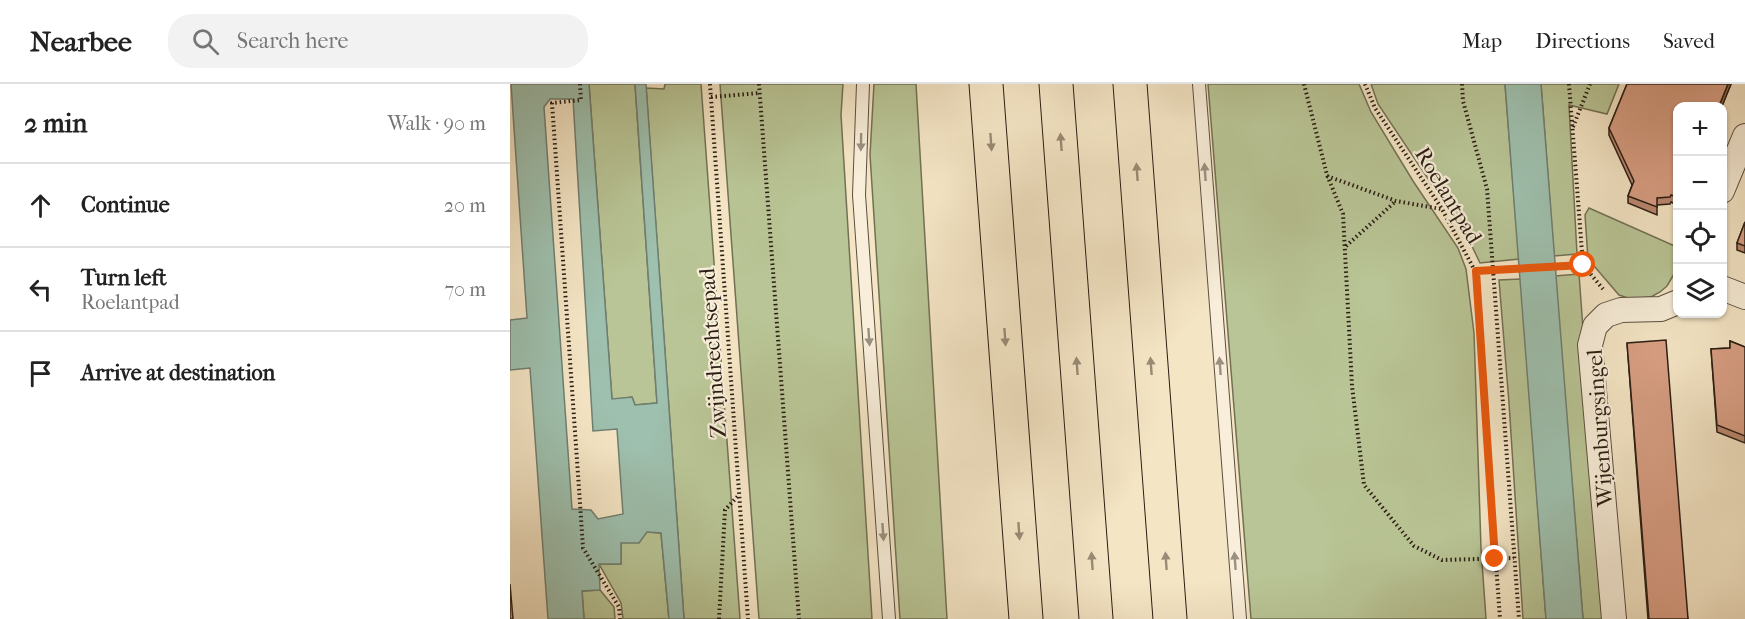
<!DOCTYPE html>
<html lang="en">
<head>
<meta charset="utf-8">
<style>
  :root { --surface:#fff; --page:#f2f2f2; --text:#222; --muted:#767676; --line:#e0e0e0 }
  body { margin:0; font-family:"IM FELL French Canon",serif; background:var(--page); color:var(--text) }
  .controls { position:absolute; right:18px; top:18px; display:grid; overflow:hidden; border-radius:12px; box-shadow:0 2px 4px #0004 }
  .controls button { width:54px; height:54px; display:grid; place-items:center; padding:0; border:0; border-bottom:2px solid var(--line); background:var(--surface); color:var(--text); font:30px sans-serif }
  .stop { position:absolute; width:18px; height:18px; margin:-14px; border:4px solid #ea580c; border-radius:50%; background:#fff }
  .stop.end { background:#ea580c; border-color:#fff; box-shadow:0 2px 6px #0008 }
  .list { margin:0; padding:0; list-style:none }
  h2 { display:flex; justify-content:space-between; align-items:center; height:78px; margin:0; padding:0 24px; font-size:26px }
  h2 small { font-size:20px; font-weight:400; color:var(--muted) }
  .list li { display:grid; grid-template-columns:39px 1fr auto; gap:18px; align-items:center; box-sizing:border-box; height:84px; padding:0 24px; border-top:2px solid var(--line) }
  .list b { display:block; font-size:22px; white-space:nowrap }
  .list p { margin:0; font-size:20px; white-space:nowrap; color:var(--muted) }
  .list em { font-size:20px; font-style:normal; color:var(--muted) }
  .icon { flex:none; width:33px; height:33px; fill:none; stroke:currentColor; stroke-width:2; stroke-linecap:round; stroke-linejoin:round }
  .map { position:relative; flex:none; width:1235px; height:535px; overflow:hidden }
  header { display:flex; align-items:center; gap:36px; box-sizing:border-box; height:84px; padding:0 30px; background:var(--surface); border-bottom:2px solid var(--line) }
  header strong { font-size:28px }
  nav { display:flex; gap:33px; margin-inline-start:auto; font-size:21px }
  .search { width:420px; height:54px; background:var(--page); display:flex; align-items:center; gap:15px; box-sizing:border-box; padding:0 21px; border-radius:24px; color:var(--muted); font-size:22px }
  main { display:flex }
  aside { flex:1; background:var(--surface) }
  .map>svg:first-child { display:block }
</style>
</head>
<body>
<header>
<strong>Nearbee</strong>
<div class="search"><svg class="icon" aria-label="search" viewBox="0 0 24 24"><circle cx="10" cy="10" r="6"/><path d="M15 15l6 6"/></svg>Search here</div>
<nav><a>Map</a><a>Directions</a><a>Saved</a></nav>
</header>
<main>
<aside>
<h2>2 min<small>Walk · 90 m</small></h2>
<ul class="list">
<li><svg class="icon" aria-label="ahead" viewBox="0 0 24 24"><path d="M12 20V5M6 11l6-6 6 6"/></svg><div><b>Continue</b></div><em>20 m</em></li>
<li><svg class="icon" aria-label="left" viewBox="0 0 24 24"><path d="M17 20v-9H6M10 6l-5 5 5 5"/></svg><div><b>Turn left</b><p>Roelantpad</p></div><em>70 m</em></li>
<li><svg class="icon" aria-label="arrive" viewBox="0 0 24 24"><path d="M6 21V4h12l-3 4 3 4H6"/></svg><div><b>Arrive at destination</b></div></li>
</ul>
</aside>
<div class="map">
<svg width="1235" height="535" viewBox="0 0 1235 535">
  <rect width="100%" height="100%" fill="#f4e5c5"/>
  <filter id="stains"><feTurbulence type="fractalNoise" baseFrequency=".00333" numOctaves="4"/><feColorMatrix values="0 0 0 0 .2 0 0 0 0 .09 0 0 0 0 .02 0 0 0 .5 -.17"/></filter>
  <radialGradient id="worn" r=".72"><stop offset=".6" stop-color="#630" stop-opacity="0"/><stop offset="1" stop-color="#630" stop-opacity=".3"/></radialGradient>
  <!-- green -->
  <path fill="#b9c596" stroke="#727154" stroke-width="1.5" d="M 79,0 L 125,0 L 147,319 L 125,321 L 122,313 L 102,316 Z
    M 155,0 L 191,0 L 230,535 L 174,535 L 136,4 L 154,5 Z
    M 210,0 L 333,0 L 331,31 L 362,535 L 249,535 Z
    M 364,0 L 406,0 L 437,535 L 390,535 L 360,71 Z
    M 698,0 L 849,0 L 861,28 L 903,97 L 948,164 L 956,185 L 964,249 L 971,464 L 976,535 L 741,535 Z
    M 861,0 L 995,0 L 1009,175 L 970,179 L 959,156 L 868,20 Z
    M 1031,0 L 1109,0 L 1097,30 L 1059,21 L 1067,170 L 1044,172 Z
    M 1079,124 L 1167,163 L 1167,185 L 1157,202 L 1150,208 L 1141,213 L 1121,215 L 1109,211 L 1078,175 L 1075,131 Z
    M 1069,190 L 1094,535 L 1073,535 L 1045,192 Z
    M 1011,195 L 1036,535 L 1013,535 L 999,319 L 989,196 Z
    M 137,448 L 151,449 L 159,535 L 113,535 L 111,519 L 89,480 L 111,480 L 111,459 Z
    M 90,506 L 104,523 L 105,535 L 74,535 L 72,507 Z"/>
  <!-- water -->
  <path fill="#9ec0ae" stroke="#707f70" stroke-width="1.5" fill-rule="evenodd" d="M 1,0 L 79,0 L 102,315 L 122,313 L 125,321 L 147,319 L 125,0 L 136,0 L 174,535 L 159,535 L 151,449 L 137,448 L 129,459 L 111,459 L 111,480 L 89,480 L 90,506 L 72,507 L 74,535 L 38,535 L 20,284 L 0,286 L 0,236 L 17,234 ZM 40,15 L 63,15 L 83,347 L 107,345 L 113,430 L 88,435 L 81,426 L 62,425 L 34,23 Z
    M 995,0 L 1031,0 L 1073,535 L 1036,535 Z"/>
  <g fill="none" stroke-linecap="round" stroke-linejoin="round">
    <defs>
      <path id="service" d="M 353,0 L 349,111 L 379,535
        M 689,0 L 730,535"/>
      <path id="minor" d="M 1212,107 L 1235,52
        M 1212,204 L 1235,213
        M 1104,535 L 1080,261 L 1085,242 L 1096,231 L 1111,226 L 1151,225 L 1168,218"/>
      <path id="motorway" d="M 476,0 L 516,535
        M 546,0 L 586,535
        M 620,0 L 660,535"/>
    </defs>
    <!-- service casing -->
    <use href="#service" stroke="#5c4f40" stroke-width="14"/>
    <!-- minor casing -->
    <use href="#minor" stroke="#5c4f40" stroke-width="26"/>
    <!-- motorway casing -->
    <use href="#motorway" stroke="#2a1d13" stroke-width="35"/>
    <!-- path -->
    <path stroke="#2a1d13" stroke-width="4" stroke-dasharray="1.5 3" stroke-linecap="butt" d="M 70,0 L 71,16 L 42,19 L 70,419 L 73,464 L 109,523 L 110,535
      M 200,0 L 238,535
      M 249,0 L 289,535
      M 794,0 L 817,91 L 833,130 L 842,302 L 854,401 L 904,462 L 932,476 L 1004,474
      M 855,0 L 865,24 L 932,125 L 965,187 L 990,535
      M 952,0 L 953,17 L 977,105 L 1009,535
      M 1059,0 L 1073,181 L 1093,205
      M 201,13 L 250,9
      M 1063,43 L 1080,0
      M 817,92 L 886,117 L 931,125
      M 836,162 L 886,117
      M 965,187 L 1073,181
      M 209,535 L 215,426 L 228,412"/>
    <!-- service -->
    <use href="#service" stroke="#f8eed9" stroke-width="12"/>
    <!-- minor -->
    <use href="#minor" stroke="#f8eed9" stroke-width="24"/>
    <!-- motorway -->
    <use href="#motorway" stroke="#f4e5c5" stroke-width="33"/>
  </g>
  <!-- wall -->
  <path fill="#ba8871" stroke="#2a1d13" stroke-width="1.5" d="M 1117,0 L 1221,0 L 1212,22 L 1167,22 L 1167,121 L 1161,118 L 1160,120 L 1147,121 L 1147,131 L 1118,119 L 1118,112 L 1122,101 L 1099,51 L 1099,44 Z
    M 1235,138 L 1235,169 L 1227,166 L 1227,159 Z
    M 1220,257 L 1235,263 L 1235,359 L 1207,348 L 1201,265 L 1220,264 Z
    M 1117,259 L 1178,535 L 1138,535 Z"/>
  <!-- shaded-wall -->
  <path fill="#976f5c" stroke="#2a1d13" stroke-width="1.5" d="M 1218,0 L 1221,0 L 1212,22 L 1209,22 Z"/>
  <!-- building -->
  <path fill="#d89e83" stroke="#2a1d13" stroke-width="1.5" d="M 1117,0 L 1218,0 L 1209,22 L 1167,22 L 1167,113 L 1161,111 L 1160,113 L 1147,114 L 1147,123 L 1118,112 L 1124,97 L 1099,44 Z
    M 1235,138 L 1235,162 L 1227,159 Z
    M 1156,256 L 1178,535 L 1139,535 L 1117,259 Z
    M 1220,257 L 1235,263 L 1235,352 L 1207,341 L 1201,265 L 1220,264 Z
    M 0,500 L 3,535 L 0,535 Z"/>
  <!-- one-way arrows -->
  <defs><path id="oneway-solid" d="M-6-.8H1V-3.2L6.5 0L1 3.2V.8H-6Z" transform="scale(1.5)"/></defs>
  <g fill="#9b9080">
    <use href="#oneway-solid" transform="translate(351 58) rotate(91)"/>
    <use href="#oneway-solid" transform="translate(695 88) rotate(-94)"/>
    <use href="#oneway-solid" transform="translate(359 253) rotate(86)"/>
    <use href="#oneway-solid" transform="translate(710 282) rotate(-94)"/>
    <use href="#oneway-solid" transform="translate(373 448) rotate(86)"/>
    <use href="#oneway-solid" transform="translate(725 477) rotate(-94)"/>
  </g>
  <g fill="#998b75">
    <use href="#oneway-solid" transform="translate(481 58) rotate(86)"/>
    <use href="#oneway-solid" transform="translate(551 58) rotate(-94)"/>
    <use href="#oneway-solid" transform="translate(627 88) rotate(-94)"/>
    <use href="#oneway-solid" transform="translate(495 253) rotate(86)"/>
    <use href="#oneway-solid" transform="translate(567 282) rotate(-94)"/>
    <use href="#oneway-solid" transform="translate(641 282) rotate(-94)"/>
    <use href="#oneway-solid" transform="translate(509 447) rotate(86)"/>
    <use href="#oneway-solid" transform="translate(582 477) rotate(-94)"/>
    <use href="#oneway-solid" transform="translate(656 477) rotate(-94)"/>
  </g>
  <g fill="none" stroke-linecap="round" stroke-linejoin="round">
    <!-- route -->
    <path stroke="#ea580c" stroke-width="8" d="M 985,475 L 966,187 L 1073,181"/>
  </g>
  <g text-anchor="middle" stroke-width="4.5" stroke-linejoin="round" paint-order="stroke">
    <!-- street labels -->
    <g font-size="22" fill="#2a1d13" stroke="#f8eed9">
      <text transform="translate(939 111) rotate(59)" y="8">Roelantpad</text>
      <text transform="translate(202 269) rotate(-94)" y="8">Zwijndrechtsepad</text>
      <text transform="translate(1089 344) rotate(-94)" y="8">Wijenburgsingel</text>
    </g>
  </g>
  <rect width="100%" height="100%" filter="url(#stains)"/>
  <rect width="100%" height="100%" fill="url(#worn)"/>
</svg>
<div class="controls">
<button>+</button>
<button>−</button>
<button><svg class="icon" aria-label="locate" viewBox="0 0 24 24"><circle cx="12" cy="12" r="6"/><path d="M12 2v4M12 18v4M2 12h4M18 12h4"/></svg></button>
<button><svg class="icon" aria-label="layers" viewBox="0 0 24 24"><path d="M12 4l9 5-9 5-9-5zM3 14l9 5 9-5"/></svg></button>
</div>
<div class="stop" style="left:1073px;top:181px"></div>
<div class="stop end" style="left:985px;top:475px"></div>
</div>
</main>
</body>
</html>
